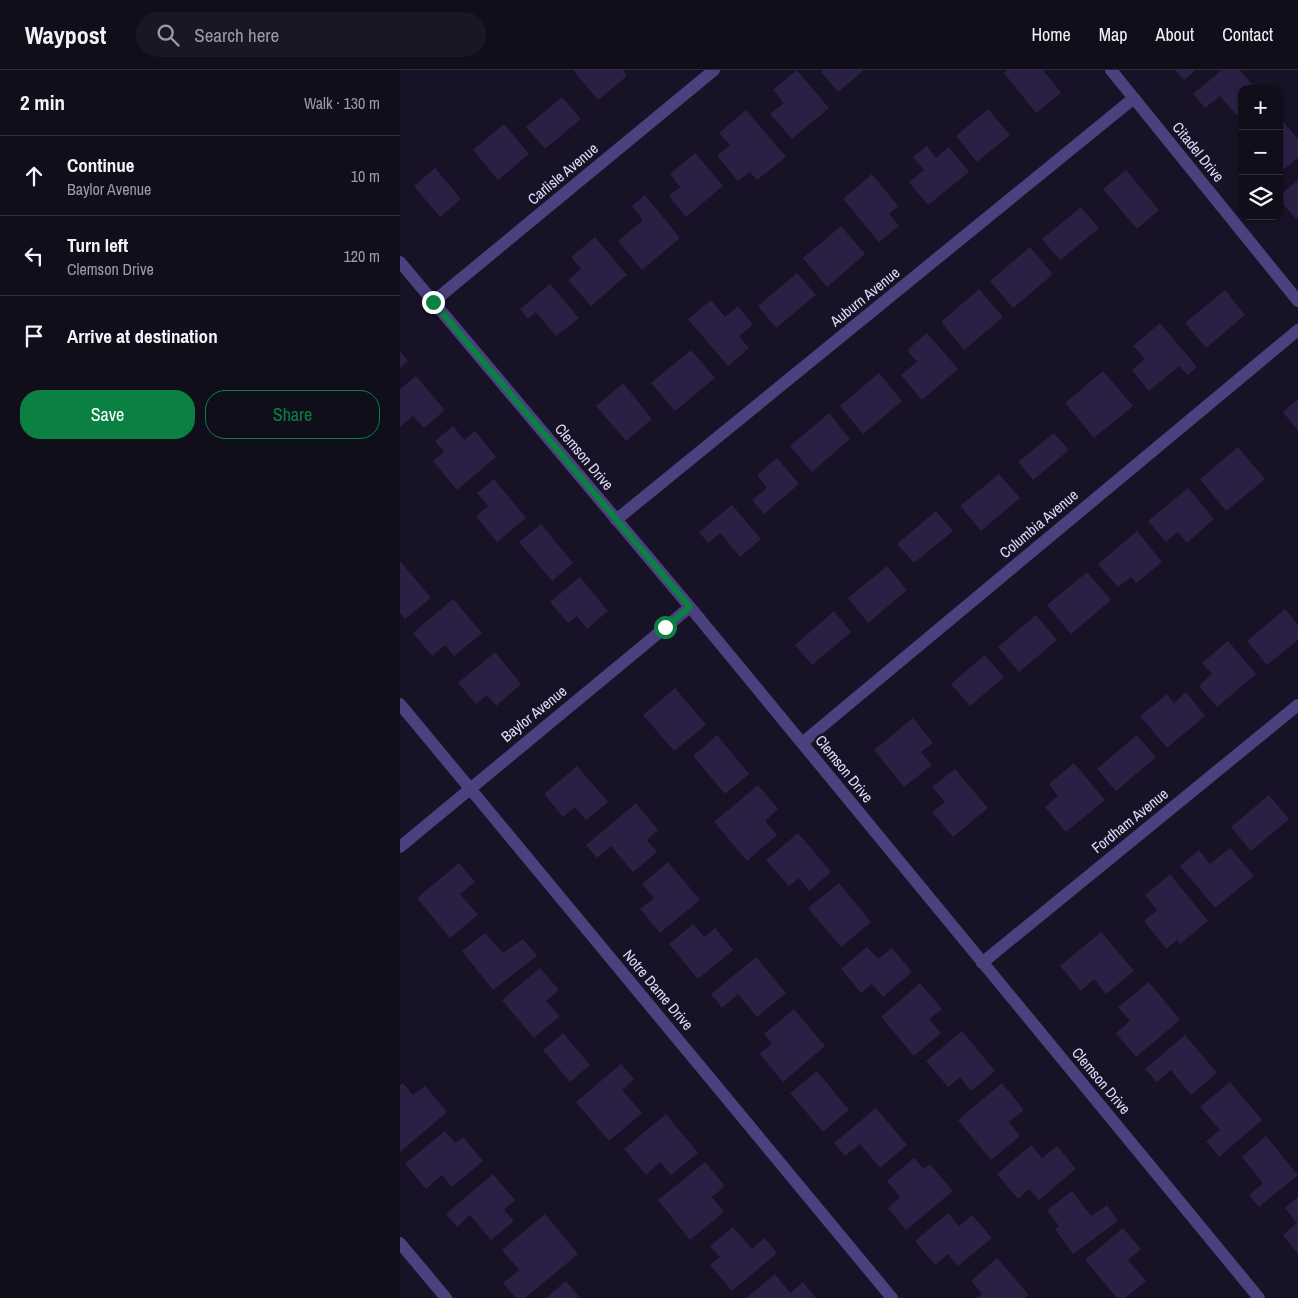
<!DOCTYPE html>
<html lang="en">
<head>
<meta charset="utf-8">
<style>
  :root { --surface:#110e1c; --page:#1a1725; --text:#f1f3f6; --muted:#9c9ca3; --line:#302e3b; --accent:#0b8043 }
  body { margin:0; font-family:"Archivo Narrow",sans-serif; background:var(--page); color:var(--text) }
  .controls { position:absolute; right:15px; top:15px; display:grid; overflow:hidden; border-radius:10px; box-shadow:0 1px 4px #0004 }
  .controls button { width:45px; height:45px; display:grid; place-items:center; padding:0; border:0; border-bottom:1px solid var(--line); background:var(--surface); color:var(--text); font:25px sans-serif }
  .stop { position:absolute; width:15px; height:15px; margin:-11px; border:4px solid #0b8043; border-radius:50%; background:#fff }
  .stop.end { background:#0b8043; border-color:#fff; box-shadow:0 1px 5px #0008 }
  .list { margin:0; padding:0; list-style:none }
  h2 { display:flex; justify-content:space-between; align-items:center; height:65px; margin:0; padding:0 20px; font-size:21px }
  h2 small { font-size:16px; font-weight:400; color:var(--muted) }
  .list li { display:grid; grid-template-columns:32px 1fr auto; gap:15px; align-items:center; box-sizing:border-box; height:80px; padding:0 20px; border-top:1px solid var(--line) }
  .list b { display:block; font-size:19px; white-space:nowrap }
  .list p { margin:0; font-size:16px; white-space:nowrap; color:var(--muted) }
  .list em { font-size:16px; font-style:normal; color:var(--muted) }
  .actions { display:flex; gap:10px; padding:15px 20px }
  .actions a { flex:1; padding:11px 0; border:1px solid var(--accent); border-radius:20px; text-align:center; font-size:18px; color:var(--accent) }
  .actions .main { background:var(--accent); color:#fff }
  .icon { flex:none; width:28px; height:28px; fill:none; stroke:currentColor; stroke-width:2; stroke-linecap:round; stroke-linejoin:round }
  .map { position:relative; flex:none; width:898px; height:1228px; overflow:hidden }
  header { display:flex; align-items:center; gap:30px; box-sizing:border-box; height:70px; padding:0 25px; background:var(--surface); border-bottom:1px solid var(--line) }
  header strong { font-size:24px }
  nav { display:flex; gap:28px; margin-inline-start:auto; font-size:18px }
  .search { width:350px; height:45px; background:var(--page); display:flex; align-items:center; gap:12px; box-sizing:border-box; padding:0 18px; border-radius:28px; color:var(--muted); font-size:19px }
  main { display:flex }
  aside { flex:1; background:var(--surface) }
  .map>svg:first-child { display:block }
</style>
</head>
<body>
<header>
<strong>Waypost</strong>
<div class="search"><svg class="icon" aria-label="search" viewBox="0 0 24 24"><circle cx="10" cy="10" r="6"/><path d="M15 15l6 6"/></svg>Search here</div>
<nav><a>Home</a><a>Map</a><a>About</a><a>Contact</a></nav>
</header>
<main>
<aside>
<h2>2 min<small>Walk · 130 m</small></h2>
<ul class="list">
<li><svg class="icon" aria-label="ahead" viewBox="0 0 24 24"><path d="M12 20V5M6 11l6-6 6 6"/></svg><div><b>Continue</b><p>Baylor Avenue</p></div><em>10 m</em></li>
<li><svg class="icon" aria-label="left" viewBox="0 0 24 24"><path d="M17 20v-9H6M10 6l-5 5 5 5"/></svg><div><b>Turn left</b><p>Clemson Drive</p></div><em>120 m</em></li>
<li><svg class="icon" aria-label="arrive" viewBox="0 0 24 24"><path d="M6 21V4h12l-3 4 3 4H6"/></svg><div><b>Arrive at destination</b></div></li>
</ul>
<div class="actions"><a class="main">Save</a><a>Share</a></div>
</aside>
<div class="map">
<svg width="898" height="1228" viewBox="0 0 898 1228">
  <rect width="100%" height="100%" fill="#171225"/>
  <!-- building -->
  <path fill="#2a2044" d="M 173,0 L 223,0 L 227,6 L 198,30 Z
    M 397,0 L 429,38 L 392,69 L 370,44 L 384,33 L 373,20 Z
    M 423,0 L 464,0 L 438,22 L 421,2 Z
    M 607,0 L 643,0 L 661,23 L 636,43 L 604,3 Z
    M 775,0 L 796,0 L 784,10 Z
    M 822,0 L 840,0 L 856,19 L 842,19 L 842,48 L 840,49 L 820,26 L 805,38 L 793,24 Z
    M 162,27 L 181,49 L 145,79 L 126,57 Z
    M 588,39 L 610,65 L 577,92 L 556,66 Z
    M 346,40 L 386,87 L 357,110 L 350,102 L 338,111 L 317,86 L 330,75 L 319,63 Z
    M 879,47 L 898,69 L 898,88 L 879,103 Z
    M 104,54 L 129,84 L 98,110 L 73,80 Z
    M 527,76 L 536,88 L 549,77 L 569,102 L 528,135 L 509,112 L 524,100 L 513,87 Z
    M 295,83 L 323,116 L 286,147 L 269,126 L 280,117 L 270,104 Z
    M 35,98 L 61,129 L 40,147 L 14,116 Z
    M 726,100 L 759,140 L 737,159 L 703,119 Z
    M 472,104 L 498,136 L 489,144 L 499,156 L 479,172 L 443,129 Z
    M 898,110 L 898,147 L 896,149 L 879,129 L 879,126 Z
    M 245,125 L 280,168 L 242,200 L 218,171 L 243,150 L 232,136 Z
    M 681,137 L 699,158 L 660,190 L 642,169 Z
    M 441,156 L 465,184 L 427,217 L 403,188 Z
    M 195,167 L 227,205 L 191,236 L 168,210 L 181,199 L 171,187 Z
    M 630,177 L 653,204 L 613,238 L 590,211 Z
    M 397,203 L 416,225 L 376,258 L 358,236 Z
    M 150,214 L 179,248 L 156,266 L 136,242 L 128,249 L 120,239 Z
    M 579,219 L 603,247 L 564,280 L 541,252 Z
    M 825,220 L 845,245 L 806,278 L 785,253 Z
    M 311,230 L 325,247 L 338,236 L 353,255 L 339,266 L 349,278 L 328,296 L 288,249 Z
    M 760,253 L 797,297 L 788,305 L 779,296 L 749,321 L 732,300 L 745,289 L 733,276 Z
    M 527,263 L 558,299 L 522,330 L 501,305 L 517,292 L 507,280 Z
    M 291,280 L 315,308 L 275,341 L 251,313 Z
    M 0,281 L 8,291 L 0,298 Z
    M 703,301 L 733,336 L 694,368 L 665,333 Z
    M 479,303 L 502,331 L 463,364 L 440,336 Z
    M 16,306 L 45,340 L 24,358 L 13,346 L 0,357 L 0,319 Z
    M 223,313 L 252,349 L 226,371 L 196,336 Z
    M 898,329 L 898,361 L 883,342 Z
    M 429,343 L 450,369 L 412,402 L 390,376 Z
    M 53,356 L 64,370 L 75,361 L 96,387 L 57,420 L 33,391 L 44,382 L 35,371 Z
    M 654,363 L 669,380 L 633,410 L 618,392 Z
    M 838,377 L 865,409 L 826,441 L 800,409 Z
    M 377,388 L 399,414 L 364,444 L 352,430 L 367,418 L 357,405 Z
    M 599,404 L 620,428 L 581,461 L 560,436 Z
    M 94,409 L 126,448 L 97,472 L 76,446 L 88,436 L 77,423 Z
    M 788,418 L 814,449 L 787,473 L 778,462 L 766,472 L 748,451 Z
    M 332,435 L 361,469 L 340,487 L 320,463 L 308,473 L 299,462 Z
    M 536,441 L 553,461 L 514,493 L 497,474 Z
    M 141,454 L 173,493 L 152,511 L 119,472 Z
    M 737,461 L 762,492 L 736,513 L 731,507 L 718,517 L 698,494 Z
    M 0,491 L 31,528 L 5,549 L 0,543 Z
    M 487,496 L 507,520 L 468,553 L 448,528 Z
    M 687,502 L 711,530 L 671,564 L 647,535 Z
    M 180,507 L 208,541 L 187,559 L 177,546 L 168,553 L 150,532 Z
    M 53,529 L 82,563 L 54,586 L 45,575 L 32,586 L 13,563 Z
    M 885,539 L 898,555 L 898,570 L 867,595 L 847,571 Z
    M 434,541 L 451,562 L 412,595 L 395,575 Z
    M 636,545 L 657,570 L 619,602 L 598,577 Z
    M 828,571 L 856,604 L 817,637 L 799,616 L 812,604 L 802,593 Z
    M 95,582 L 121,614 L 96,636 L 87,625 L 76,634 L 58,613 Z
    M 585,585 L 604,607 L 570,636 L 551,614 Z
    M 275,618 L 306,655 L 274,681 L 243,645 Z
    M 786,622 L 805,646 L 767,678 L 740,646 L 767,624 L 774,633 Z
    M 513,648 L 533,673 L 521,682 L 532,695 L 504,717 L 474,680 Z
    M 317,665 L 349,704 L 325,724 L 293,686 Z
    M 737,665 L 756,687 L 716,721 L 697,699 Z
    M 674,693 L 705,730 L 666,762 L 645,737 L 658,726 L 649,714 Z
    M 177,696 L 208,732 L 186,750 L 175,737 L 163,747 L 144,724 Z
    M 555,699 L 588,738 L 553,767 L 532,742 L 545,732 L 532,717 Z
    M 358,715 L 378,739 L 365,751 L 377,765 L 347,791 L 314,752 Z
    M 869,725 L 889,749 L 851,781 L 831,757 Z
    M 236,733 L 258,760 L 247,770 L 257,782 L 233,802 L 211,776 L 197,788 L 186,775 Z
    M 398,763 L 431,802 L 409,821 L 399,808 L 389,816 L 366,790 Z
    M 830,778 L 854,806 L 815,838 L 780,796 L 799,780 L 810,794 Z
    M 268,792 L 300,830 L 260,863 L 240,839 L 254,828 L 242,814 Z
    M 59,793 L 75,812 L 60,824 L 78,845 L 50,868 L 17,828 Z
    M 770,804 L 808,851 L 780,874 L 777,870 L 766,879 L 744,851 L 757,840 L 745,825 Z
    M 439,813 L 471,852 L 441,877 L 408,838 Z
    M 293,854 L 304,867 L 315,858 L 333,880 L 298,909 L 269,874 Z
    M 701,862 L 734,901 L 706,924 L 694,909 L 681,921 L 660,896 Z
    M 85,863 L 103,883 L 123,869 L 137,886 L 93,920 L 62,881 Z
    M 467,877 L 478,889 L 492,878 L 512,902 L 483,927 L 472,914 L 461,923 L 441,899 Z
    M 356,887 L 386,923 L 357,947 L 338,924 L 322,938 L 311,924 Z
    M 140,898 L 159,920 L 146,931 L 160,946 L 134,968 L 102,930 Z
    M 749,912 L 780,950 L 736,987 L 716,963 L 730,951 L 718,937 Z
    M 520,913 L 542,939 L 529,949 L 541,963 L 514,986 L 481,947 Z
    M 394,939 L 425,976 L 383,1012 L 360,984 L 372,973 L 364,964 Z
    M 562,961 L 595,1001 L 571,1021 L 560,1007 L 548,1017 L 526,991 Z
    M 163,963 L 190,995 L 170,1012 L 143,980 Z
    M 785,965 L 817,1003 L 791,1025 L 771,1000 L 757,1012 L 745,999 Z
    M 221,994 L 234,1009 L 222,1020 L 242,1043 L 209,1071 L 176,1032 Z
    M 417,1001 L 449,1040 L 423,1062 L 390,1023 Z
    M 830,1012 L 862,1050 L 819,1087 L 806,1071 L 820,1060 L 800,1037 Z
    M 3,1013 L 13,1025 L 25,1016 L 47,1042 L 0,1082 L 0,1015 Z
    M 602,1013 L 624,1040 L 609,1052 L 620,1066 L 591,1090 L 558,1050 Z
    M 476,1038 L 507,1075 L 480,1098 L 460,1074 L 445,1086 L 434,1073 Z
    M 266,1044 L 298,1083 L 271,1105 L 260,1092 L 246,1105 L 224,1079 Z
    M 45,1061 L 55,1073 L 63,1067 L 83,1091 L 52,1117 L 42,1105 L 26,1119 L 5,1094 Z
    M 866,1066 L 898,1105 L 859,1137 L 849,1125 L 863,1113 L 842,1087 Z
    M 631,1075 L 642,1088 L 657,1076 L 676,1099 L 639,1130 L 629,1119 L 618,1129 L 597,1104 Z
    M 514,1088 L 524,1099 L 530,1094 L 553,1121 L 506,1160 L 488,1138 L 500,1127 L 487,1111 Z
    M 305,1092 L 325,1116 L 312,1127 L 324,1142 L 290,1170 L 258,1130 Z
    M 93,1104 L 115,1130 L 104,1140 L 114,1151 L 91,1170 L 70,1145 L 57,1157 L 46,1144 Z
    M 672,1121 L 691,1146 L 707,1135 L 718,1151 L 673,1184 L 655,1159 L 659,1156 L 647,1140 Z
    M 898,1127 L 898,1184 L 883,1165 L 897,1153 L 885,1138 Z
    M 548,1143 L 559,1156 L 572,1145 L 592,1168 L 558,1196 L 548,1184 L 535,1195 L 515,1171 Z
    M 145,1144 L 178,1184 L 125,1228 L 116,1228 L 103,1213 L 119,1200 L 102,1180 Z
    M 333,1157 L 352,1179 L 365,1168 L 377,1183 L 332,1221 L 310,1195 L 320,1187 L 310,1176 Z
    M 723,1158 L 741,1179 L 728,1190 L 746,1211 L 725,1228 L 717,1228 L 685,1190 Z
    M 597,1188 L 629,1225 L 625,1228 L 578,1228 L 582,1224 L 571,1211 Z
    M 375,1204 L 390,1223 L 403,1212 L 416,1228 L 346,1228 Z
    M 166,1211 L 180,1228 L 146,1228 Z"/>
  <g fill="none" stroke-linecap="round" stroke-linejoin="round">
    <!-- minor -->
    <path stroke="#49427f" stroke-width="12" d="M 711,0 L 898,231
      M 0,192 L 290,537 L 859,1228
      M 33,232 L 314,0
      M 216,450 L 734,28
      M 0,634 L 492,1228
      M 402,673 L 898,260
      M 0,777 L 290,537
      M 582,893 L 898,635
      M 0,1173 L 46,1228"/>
  </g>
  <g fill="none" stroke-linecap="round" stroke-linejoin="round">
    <!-- route -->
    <path stroke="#0b8043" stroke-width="6" d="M 33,232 L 290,537 L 265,557"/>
  </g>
  <g text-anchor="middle" stroke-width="5" stroke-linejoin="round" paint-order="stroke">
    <!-- street labels -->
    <g font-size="15" fill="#e1dafb" stroke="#171225">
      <text transform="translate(798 82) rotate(51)" y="5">Citadel Drive</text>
      <text transform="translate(163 104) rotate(-40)" y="5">Carlisle Avenue</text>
      <text transform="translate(465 227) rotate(-39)" y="5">Auburn Avenue</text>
      <text transform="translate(184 387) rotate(50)" y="5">Clemson Drive</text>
      <text transform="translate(639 454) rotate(-40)" y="5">Columbia Avenue</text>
      <text transform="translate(134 644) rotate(-39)" y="5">Baylor Avenue</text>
      <text transform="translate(444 699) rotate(51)" y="5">Clemson Drive</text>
      <text transform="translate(730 751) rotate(-39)" y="5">Fordham Avenue</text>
      <text transform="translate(258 920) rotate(50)" y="5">Notre Dame Drive</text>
      <text transform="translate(701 1011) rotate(50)" y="5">Clemson Drive</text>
    </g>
  </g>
</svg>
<div class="controls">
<button>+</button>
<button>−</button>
<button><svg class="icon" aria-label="layers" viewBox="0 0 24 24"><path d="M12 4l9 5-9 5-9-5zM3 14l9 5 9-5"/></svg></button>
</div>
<div class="stop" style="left:265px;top:557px"></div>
<div class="stop end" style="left:33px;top:232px"></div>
</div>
</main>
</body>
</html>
